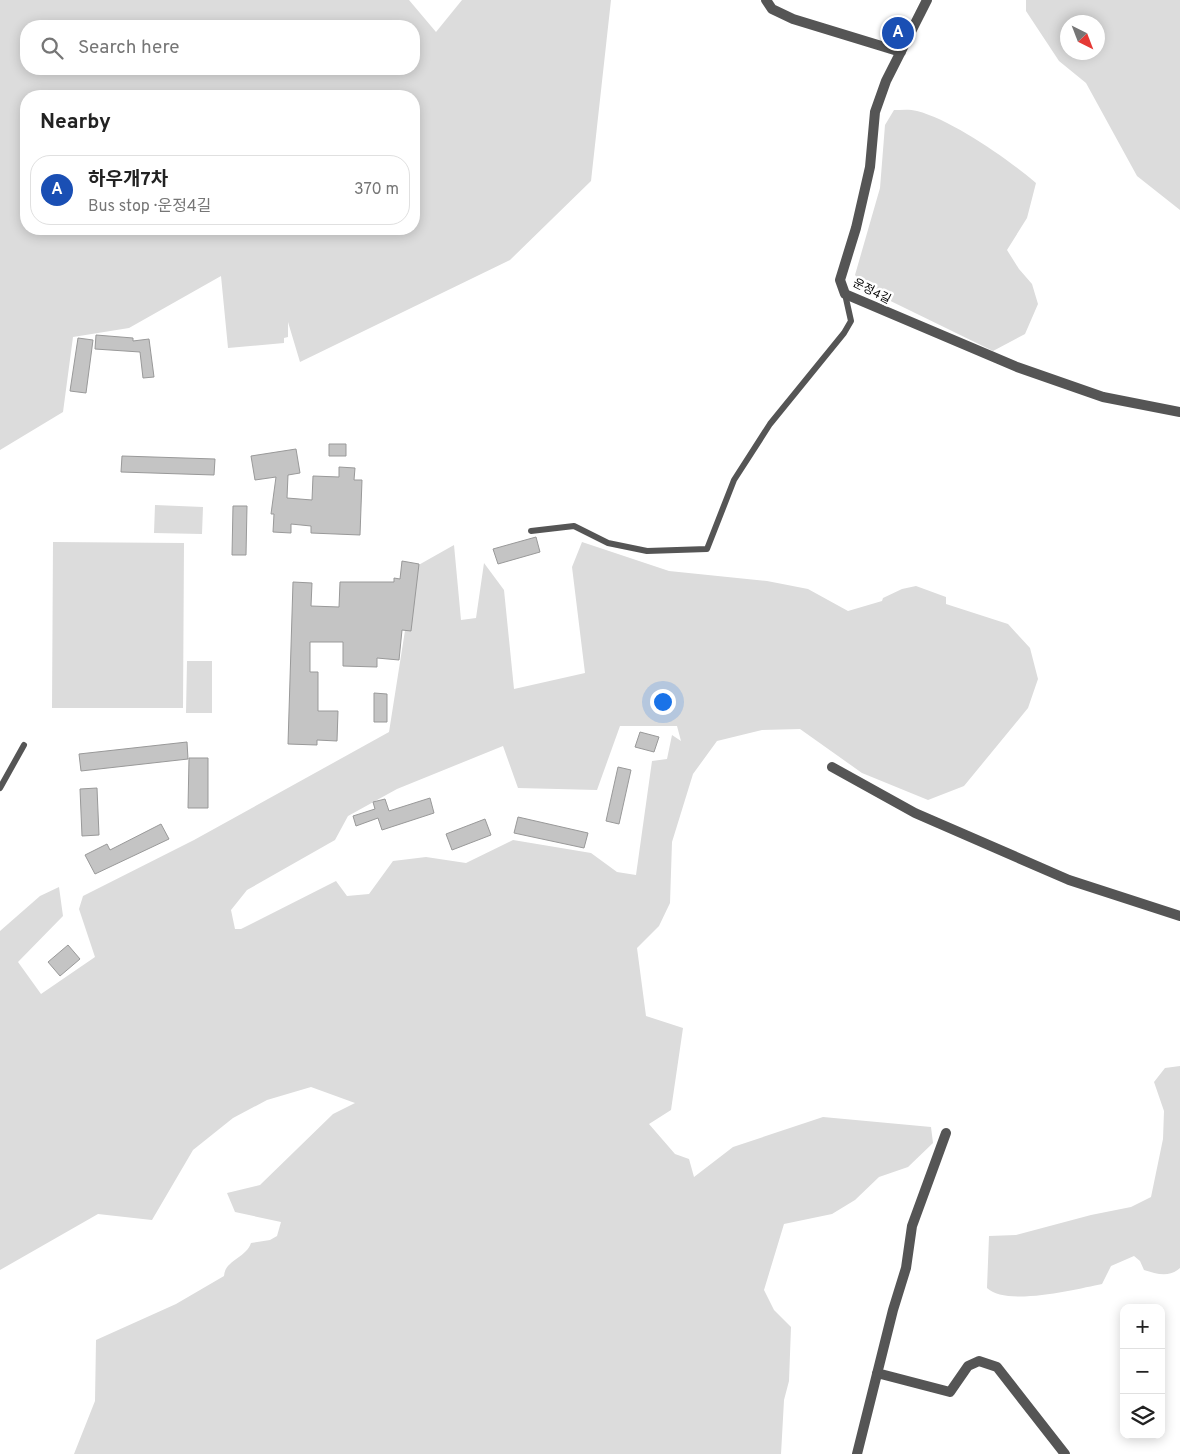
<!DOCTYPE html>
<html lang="en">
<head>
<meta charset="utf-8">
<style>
  :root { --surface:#fff; --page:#f2f2f2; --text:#222; --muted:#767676; --line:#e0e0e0; --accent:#d93025 }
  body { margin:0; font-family:Overpass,"Noto Sans KR",sans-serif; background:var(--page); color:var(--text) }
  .controls { position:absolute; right:15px; bottom:15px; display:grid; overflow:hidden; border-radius:10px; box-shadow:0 2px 12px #0003 }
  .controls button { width:45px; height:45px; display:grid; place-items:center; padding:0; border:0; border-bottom:1px solid var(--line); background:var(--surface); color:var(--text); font:25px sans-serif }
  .compass { position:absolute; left:1060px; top:15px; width:45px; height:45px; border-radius:50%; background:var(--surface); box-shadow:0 2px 12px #0003; rotate:138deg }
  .you { position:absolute; left:662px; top:701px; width:18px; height:18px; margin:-12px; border:4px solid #fff; border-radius:50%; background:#1a73e8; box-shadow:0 0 0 8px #1a73e833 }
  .badge { display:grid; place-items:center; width:32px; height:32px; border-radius:50%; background:var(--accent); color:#fff; font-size:16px; font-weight:700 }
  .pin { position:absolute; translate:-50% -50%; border:2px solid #fff; box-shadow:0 1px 5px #0006 }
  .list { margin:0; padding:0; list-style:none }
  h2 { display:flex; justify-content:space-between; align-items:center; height:65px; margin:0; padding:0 20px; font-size:21px }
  h2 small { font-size:16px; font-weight:400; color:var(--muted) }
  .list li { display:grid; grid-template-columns:32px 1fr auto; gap:15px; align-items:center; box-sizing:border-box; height:70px; margin:0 10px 10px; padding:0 10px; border:1px solid var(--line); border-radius:20px }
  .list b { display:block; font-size:19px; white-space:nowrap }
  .list p { margin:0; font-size:16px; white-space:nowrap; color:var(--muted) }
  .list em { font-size:16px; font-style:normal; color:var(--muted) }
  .icon { flex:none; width:28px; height:28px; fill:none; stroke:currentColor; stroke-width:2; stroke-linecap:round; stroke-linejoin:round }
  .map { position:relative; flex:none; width:1180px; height:1454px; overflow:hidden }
  .search { position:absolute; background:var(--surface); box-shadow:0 2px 12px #0003; left:20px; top:20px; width:400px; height:55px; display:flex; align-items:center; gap:12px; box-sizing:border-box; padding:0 18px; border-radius:20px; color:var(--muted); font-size:19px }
  .panel { position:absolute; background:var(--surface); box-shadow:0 2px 12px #0003; left:20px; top:90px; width:400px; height:145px; border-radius:20px }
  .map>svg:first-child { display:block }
</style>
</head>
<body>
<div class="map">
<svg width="1180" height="1454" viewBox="0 0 1180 1454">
  <rect width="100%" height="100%" fill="#fff"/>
  <!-- green -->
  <path fill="#dcdcdc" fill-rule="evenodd" d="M 0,0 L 409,0 L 436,32 L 462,0 L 611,0 L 591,181 L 510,260 L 300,362 L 288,322 L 288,337 L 284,338 L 284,343 L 228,348 L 221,276 L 129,328 L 73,337 L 63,412 L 0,450 ZM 26,26 L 414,26 L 414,69 L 26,69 ZM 26,96 L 414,96 L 414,229 L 26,229 Z
    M 1026,0 L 1180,0 L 1180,210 L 1137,176 L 1086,83 L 1059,61 L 1026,11 ZM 1068,22 L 1098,22 L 1098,52 L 1068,52 Z
    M 894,110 C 901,110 910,109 917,111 C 952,120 1008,159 1036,183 L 1027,218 L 1007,250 L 1019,269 L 1032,284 L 1038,304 L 1025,334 L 993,351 L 868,290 L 855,275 L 880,188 L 885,125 Z
    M 155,505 L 203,507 L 202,534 L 154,533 Z
    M 53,542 L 184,543 L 183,708 L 52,708 Z
    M 582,542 L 669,571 L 767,581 L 808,589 L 848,611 L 882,601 L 883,598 L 902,589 L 916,586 L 946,597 L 946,604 L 1008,624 L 1030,648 L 1038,679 L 1028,708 L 964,786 L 928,800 L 862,773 L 800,729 L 762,730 L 717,741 L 693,774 L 672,842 L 670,903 L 659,926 L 637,948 L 646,1016 L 683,1028 L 671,1110 L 649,1124 L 675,1154 L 689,1159 L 694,1177 L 733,1147 L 823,1117 L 931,1127 L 933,1143 L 908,1167 L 879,1177 L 855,1200 L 832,1214 L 784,1224 L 764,1290 L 774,1310 L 791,1327 L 789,1381 L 784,1400 L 781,1454 L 74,1454 L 95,1401 L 96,1340 L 176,1304 L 224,1276 C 225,1260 246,1258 251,1243 L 270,1240 L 277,1236 L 281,1222 L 235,1212 L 227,1193 L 260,1185 L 333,1114 L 355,1103 L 311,1087 L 267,1100 L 233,1118 L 193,1150 L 152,1220 L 98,1214 L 0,1270 L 0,931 L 40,896 L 59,887 L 63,916 L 18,962 L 41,994 L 95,957 L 79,909 L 83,896 L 194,840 L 389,732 L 415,567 L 454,545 L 461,620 L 476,618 L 484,563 L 504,590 L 514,689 L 585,673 L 572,567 ZM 620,726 L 677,726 L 681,741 L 672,735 L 667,759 L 652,761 L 636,875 L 617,872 L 591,853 L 513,840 L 466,863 L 426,857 L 393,861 L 369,894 L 347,896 L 336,881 L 241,929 L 235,929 L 231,910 L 247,890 L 335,840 L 348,816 L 397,789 L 503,746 L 518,788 L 597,790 Z
    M 187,661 L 212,661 L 212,713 L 186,713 Z
    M 1180,1066 L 1180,1268 C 1169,1278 1157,1274 1144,1270 L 1140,1261 L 1134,1256 L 1111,1266 L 1102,1284 C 1077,1289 1006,1307 987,1288 L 989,1236 L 1016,1235 L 1091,1215 L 1131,1207 L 1151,1197 L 1163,1139 L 1164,1111 L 1154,1082 L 1165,1068 Z"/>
  <!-- building -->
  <path fill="#c4c4c4" stroke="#999" d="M 96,335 L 133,338 L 133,341 L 149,339 L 154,377 L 143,378 L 140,352 L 95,349 Z
    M 78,338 L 93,340 L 86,393 L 70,391 Z
    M 329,444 L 346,444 L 346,456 L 329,456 Z
    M 296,449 L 300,473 L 288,475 L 287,498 L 312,500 L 313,476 L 339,477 L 339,467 L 355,468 L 354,480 L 362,480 L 360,535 L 311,533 L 311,526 L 291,524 L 291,533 L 273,532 L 274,514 L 271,514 L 276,477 L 255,480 L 251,456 Z
    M 122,456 L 215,459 L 214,475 L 121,472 Z
    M 233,506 L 247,506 L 246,555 L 232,555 Z
    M 536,537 L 540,552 L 498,564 L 493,549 Z
    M 402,561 L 419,564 L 411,631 L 402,630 L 399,660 L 377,658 L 377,667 L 343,666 L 343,642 L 310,642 L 310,672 L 318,672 L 318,711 L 338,711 L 337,741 L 317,740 L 317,745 L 288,744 L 293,582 L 312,583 L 311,606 L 339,607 L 340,582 L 394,582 L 394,578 L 400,579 Z
    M 374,693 L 387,694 L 387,722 L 374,722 Z
    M 640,732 L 659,737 L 654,752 L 635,747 Z
    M 187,742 L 188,759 L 81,771 L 79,754 Z
    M 189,758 L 208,758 L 208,808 L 188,808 Z
    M 618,767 L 631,770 L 619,824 L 606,821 Z
    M 97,788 L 99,835 L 82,836 L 80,789 Z
    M 430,798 L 434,813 L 382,830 L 378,818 L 356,826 L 353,816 L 375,809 L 373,802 L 385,799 L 389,811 Z
    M 518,817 L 588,833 L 584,848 L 514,833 Z
    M 485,819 L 491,835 L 452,850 L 446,834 Z
    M 161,824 L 169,839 L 95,874 L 85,855 L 107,844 L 110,850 Z
    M 68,945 L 80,959 L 60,976 L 48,962 Z"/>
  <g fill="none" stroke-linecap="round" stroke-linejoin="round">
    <!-- lane -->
    <path stroke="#555" stroke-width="6" d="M 531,531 L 574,526 L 608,543 L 647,551 L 707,549 L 734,480 L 770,424 L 844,333 L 851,321 L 845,294
      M 0,788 L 24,745"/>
    <!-- street -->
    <path stroke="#555" stroke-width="10" d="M 766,0 L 772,9 L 793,19 L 901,52
      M 927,0 L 886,81 L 875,112 L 870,167 L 856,228 L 840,280 L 845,294 L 1017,367 L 1103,397 L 1180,412
      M 832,767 L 915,813 L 1069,880 L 1180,916
      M 877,1373 L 950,1392 L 968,1366 L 979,1361 L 997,1367 L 1065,1454
      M 857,1454 L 893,1310 L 906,1268 L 912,1226 L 946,1133"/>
  </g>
  <g text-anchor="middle" stroke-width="5" stroke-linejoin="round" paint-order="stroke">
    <!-- street labels -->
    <g font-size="12" fill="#000" stroke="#fff">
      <text transform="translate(872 291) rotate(27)" y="4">운정4길</text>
    </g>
  </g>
</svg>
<div class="controls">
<button>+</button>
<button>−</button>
<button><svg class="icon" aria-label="layers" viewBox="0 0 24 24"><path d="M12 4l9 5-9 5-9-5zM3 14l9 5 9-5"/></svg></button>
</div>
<svg class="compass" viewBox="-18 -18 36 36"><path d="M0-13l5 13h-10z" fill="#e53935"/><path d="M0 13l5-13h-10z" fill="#767676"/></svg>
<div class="you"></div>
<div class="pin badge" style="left:898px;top:33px;background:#1a4fb4">A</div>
<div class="search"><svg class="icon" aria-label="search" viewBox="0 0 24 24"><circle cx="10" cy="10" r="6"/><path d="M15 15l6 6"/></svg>Search here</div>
<section class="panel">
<h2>Nearby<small></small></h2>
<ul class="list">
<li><span class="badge" style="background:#1a4fb4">A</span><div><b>하우개7차</b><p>Bus stop · 운정4길</p></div><em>370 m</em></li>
</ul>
</section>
</div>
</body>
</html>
